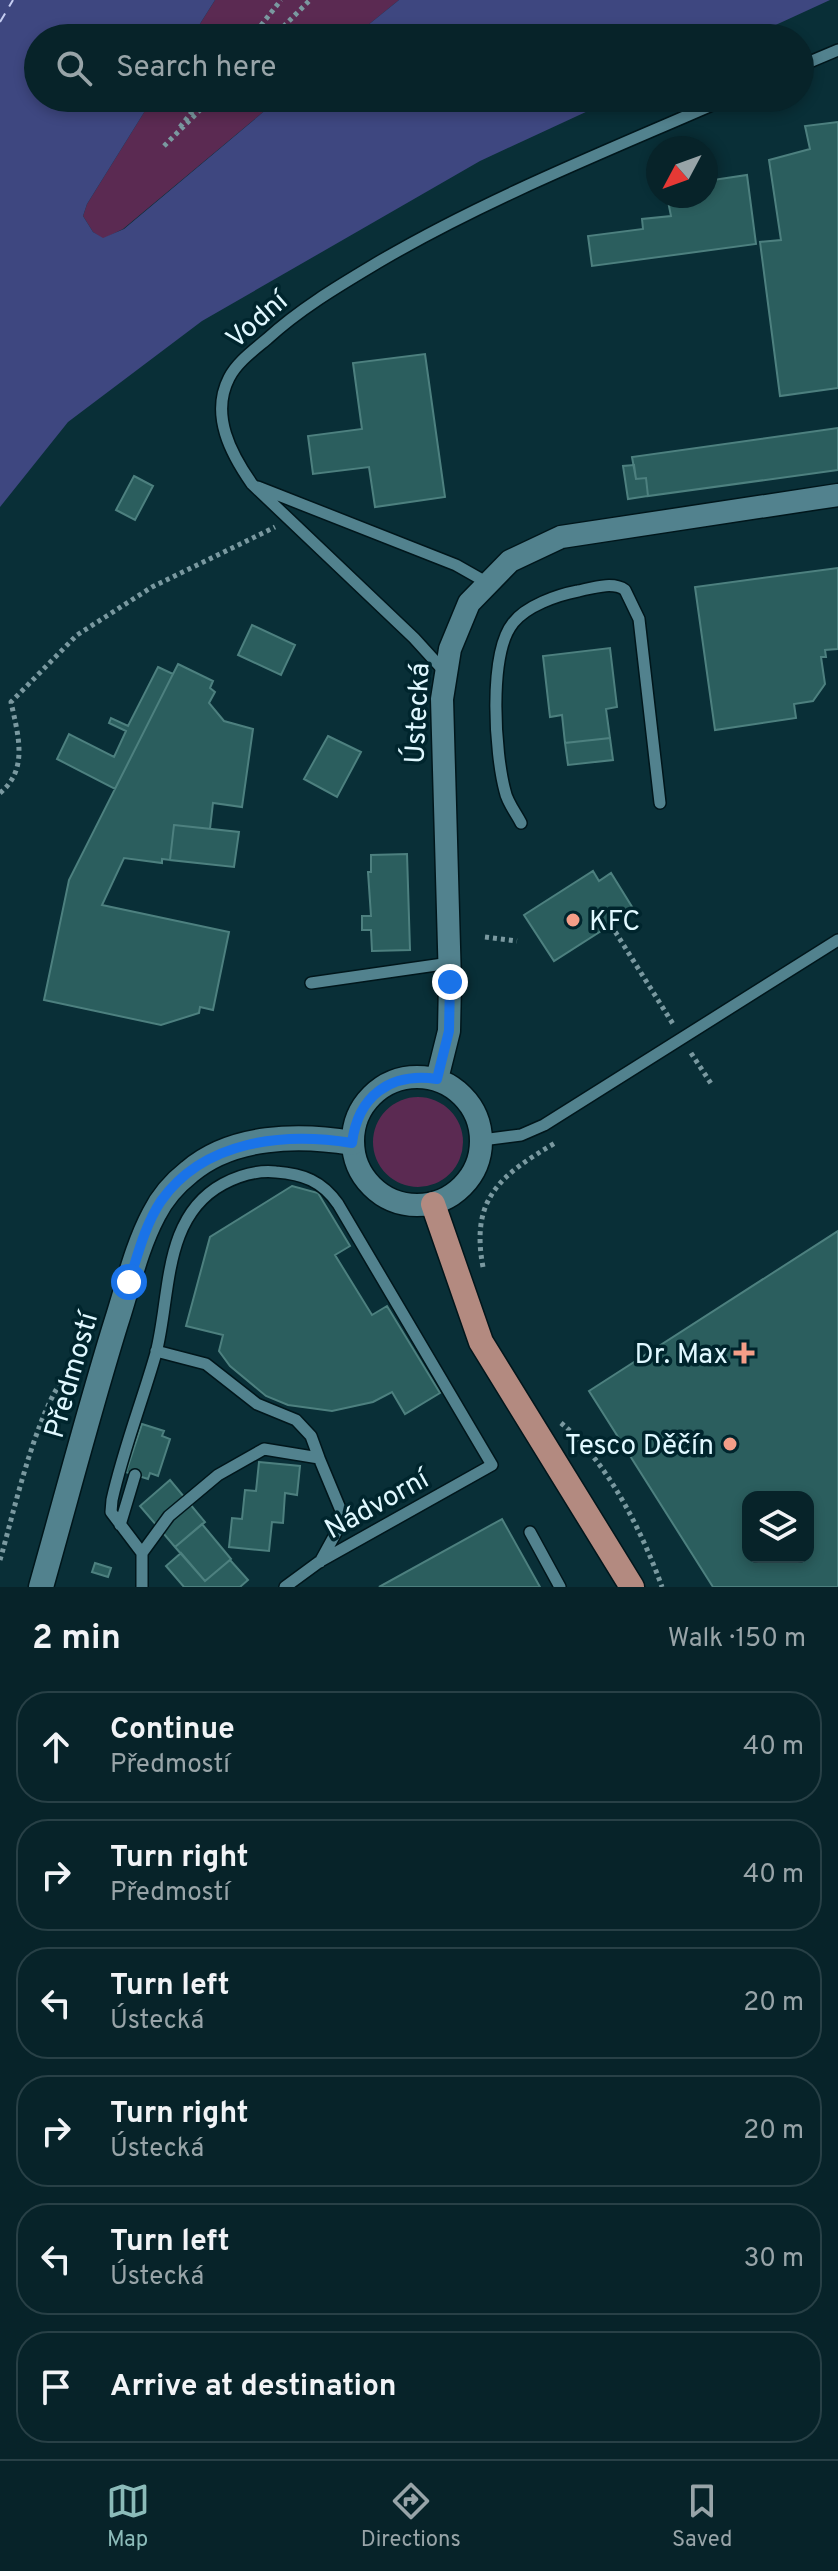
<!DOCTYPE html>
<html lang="en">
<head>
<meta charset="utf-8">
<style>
  :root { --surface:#072329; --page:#152f35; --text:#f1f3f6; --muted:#98a4a8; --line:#284046; --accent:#8bbbb9 }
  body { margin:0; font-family:Overpass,sans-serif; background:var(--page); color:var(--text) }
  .controls { position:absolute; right:24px; bottom:24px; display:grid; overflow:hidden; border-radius:16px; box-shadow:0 4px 12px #0003 }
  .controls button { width:72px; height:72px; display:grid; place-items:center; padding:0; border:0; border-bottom:2px solid var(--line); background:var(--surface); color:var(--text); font:40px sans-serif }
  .compass { position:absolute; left:646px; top:136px; width:72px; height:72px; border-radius:50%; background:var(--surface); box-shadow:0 4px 12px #0003; rotate:229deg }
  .stop { position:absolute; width:24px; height:24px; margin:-18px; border:6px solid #1a73e8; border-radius:50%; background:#fff }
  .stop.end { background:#1a73e8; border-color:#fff; box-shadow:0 2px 8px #0008 }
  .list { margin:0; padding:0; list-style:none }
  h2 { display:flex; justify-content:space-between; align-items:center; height:104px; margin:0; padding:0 32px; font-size:34px }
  h2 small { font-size:26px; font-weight:400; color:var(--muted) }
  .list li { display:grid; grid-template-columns:52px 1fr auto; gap:24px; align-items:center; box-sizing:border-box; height:112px; margin:0 16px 16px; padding:0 16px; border:2px solid var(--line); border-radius:32px }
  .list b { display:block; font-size:30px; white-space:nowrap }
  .list p { margin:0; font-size:26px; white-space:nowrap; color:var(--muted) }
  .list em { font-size:26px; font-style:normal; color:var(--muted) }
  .icon { flex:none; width:44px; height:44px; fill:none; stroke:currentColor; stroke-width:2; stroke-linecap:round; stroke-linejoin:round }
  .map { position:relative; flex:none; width:838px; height:1587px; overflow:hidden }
  .search { position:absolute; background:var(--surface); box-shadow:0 4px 12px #0003; left:24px; right:24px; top:24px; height:88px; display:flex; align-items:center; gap:20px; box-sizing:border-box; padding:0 28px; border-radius:44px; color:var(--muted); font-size:30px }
  .sheet { height:872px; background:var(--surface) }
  nav { display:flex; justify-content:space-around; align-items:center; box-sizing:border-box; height:112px; border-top:2px solid var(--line); background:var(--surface); font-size:22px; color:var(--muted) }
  nav a { display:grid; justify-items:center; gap:4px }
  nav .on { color:var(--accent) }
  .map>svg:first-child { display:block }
</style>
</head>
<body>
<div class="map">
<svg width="838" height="1587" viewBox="0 0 838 1587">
  <rect width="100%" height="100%" fill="#092f37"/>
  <!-- green -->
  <path fill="#5b2a52" d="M 215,0 L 399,0 L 352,38 L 191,38 Z
    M 153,98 L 280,98 L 123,229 L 103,239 L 93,232 L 83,216 L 87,204 Z
    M373 1142a45 45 0 1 1 90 0a45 45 0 1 1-90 0Z"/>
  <!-- water -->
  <path fill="#3e4780" d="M 0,0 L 215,0 L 191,38 L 38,38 L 38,98 L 153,98 L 87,204 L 83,216 L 93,232 L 103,238 L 124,229 L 280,98 L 616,98 L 480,161 L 202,321 L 68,422 L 0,507 Z
    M 399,0 L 830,0 L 747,38 L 352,38 Z"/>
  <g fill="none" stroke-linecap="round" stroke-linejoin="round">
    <!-- ferry -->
    <path stroke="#c5cdf1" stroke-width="2" stroke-dasharray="10 8" stroke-linecap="butt" d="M 0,22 L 13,0"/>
  </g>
  <!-- building -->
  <path fill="#2b5e5e" stroke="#4d807f" stroke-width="2" fill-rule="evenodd" d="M 838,122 L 838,388 L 780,396 L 760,242 L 781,240 L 769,160 L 810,149 L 805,126 Z
    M 747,175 L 756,244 L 592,266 L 588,236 L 643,229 L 642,219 L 671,216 L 668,201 L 706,196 L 706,181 Z
    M 425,354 L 445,497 L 375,507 L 369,467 L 313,474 L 308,436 L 362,429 L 353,363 Z
    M 838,428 L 838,470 L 648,496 L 646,478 L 636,479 L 632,457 Z
    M 634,465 L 636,479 L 646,478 L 648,496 L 628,499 L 623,466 Z
    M 134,476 L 153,486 L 135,520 L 116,510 Z
    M 838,568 L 838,649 L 825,650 L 826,657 L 821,657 L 825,684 L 813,701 L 794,704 L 796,718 L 715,730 L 695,587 Z
    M 252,625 L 295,645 L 281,675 L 238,655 Z
    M 610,648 L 617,707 L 606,709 L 610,738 L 565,743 L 562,715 L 550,717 L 543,656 Z
    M 178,664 L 213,681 L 210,688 L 215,692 L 209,703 L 224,721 L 253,729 L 242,807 L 213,803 L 210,829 L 174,825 L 170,860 L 162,859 L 162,863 L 124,858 L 102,905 L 229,932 L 213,1010 L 200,1007 L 199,1013 L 161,1025 L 44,1000 L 69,880 Z
    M 158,667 L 173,674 L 115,789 L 57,759 L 69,734 L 114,757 L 126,731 L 109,723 L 111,718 L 128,726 Z
    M 328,736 L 361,752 L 337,797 L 304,779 Z
    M 610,738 L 613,760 L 568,765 L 565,743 Z
    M 174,825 L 239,832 L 234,867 L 170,860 Z
    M 407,854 L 410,950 L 372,951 L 371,930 L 362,930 L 362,916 L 371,916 L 368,872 L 371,872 L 371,855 Z
    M 593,871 L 599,881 L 611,873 L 634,910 L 554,961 L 524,915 Z
    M 292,1186 L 318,1193 L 350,1246 L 335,1255 L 372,1315 L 387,1306 L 440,1393 L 405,1414 L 392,1392 L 373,1402 L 332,1411 L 288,1405 L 266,1396 L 230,1366 L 219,1351 L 223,1335 L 186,1326 L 210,1237 Z
    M 838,1231 L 838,1587 L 713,1587 L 589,1391 ZM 748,1497 L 808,1497 L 808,1557 L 748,1557 Z
    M 142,1424 L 164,1431 L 162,1436 L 170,1439 L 158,1476 L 150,1473 L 148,1479 L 126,1472 Z
    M 259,1462 L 300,1466 L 297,1495 L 285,1493 L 283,1523 L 272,1522 L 269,1551 L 229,1547 L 232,1518 L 242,1519 L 245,1490 L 256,1491 Z
    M 170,1480 L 205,1522 L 175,1547 L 140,1506 Z
    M 502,1519 L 540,1587 L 379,1587 Z
    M 202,1524 L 231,1559 L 205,1581 L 175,1547 Z
    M 181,1553 L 205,1581 L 230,1560 L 248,1580 L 240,1587 L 184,1587 L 166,1566 Z
    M 95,1563 L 111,1568 L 108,1577 L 92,1572 Z"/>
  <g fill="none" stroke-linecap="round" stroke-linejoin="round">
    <defs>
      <path id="lane" d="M 800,66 L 838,50
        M 258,487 L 456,565 L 486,582
        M 444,671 L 414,638 L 252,484 C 231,454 210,415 229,378 C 237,362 254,350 267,339 C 302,307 342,284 382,260 C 492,196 612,149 728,98
        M 521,823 C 516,813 507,802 505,791 C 495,754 488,654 513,623 C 526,606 557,595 578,591 C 592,588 613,581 625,590 L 639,619 L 660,803
        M 311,983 L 450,963
        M 482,1140 L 521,1135 L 544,1125 L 838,940
        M 156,1351 L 206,1364 L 257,1404 L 296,1420 L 311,1436 L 319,1458
        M 120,1525 L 135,1475
        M 530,1532 L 560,1587
        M 142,1553 L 111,1512 L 112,1500 C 123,1450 142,1402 156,1353 C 171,1295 162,1217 223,1184 C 240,1175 257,1170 276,1172 C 303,1174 322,1181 338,1204 L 492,1465 L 319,1562 L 285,1587
        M 142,1587 L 142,1553 L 169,1516 L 218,1475 L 264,1449 L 319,1458 L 344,1518 L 320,1562"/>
      <path id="street" d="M353 1141a64 64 0 1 1 128 0a64 64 0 1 1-128 0Z
        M 437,1079 L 449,1031 L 450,982 L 442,699 L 450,649 L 469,603 L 510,561 L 561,537 L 838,495"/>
      <path id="secondary" d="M 41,1587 C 66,1499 89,1410 116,1323 C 128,1286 136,1248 154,1214 C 162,1198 175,1183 189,1172 C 232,1135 299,1134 352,1143"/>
      <path id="primary" d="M 433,1204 L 481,1342 L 632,1587"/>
    </defs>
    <!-- lane casing -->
    <use href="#lane" stroke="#00161b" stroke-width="14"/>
    <!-- street casing -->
    <use href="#street" stroke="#00161b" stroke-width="25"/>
    <!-- secondary casing -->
    <use href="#secondary" stroke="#00161b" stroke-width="27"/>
    <!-- primary casing -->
    <use href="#primary" stroke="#00161b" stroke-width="27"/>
    <!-- path -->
    <path stroke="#7a99a0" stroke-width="5" stroke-dasharray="4 4" stroke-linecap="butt" d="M 251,38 L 281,0
      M 272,38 L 310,0
      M 180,127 L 203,98
      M 164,146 L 212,98
      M 0,793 C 29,769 18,735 11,702 L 77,635 L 152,587 L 275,527
      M 611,925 L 673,1024
      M 485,937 L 517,941
      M 691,1053 L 712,1085
      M 483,1267 C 470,1198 501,1175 555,1143
      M 561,1423 C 607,1461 642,1531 662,1587
      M 0,1560 C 13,1517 41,1385 77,1366"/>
    <!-- lane -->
    <use href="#lane" stroke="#52828e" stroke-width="11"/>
    <!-- street -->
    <use href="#street" stroke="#52828e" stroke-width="22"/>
    <!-- secondary -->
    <use href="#secondary" stroke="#52828e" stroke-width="24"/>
    <!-- primary -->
    <use href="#primary" stroke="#b38a80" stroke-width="24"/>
  </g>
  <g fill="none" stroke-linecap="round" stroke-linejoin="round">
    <!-- route -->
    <path stroke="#1a73e8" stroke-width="10" d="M 129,1282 C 138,1254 145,1225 161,1201 C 204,1140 284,1132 352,1143 C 358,1096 390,1072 437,1079 L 449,1031 L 450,982"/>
  </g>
  <!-- markers -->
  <g fill="#f49e88" stroke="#00252d" stroke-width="3">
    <circle cx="573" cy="920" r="8"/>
    <path d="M740 1341h8v8h8v8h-8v8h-8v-8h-8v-8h8z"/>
    <circle cx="730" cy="1444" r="8"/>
  </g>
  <g text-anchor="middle" stroke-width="7" stroke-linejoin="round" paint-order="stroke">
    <!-- street labels -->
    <g font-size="28" fill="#e0f8ff" stroke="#00252d">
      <text transform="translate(256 319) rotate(-41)" y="10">Vodní</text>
      <text transform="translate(416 713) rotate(-87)" y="10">Ústecká</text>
      <text transform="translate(70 1375) rotate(-74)" y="10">Předmostí</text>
      <text transform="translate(376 1503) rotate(-29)" y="10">Nádvorní</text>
    </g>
    <!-- poi labels -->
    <g font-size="28" fill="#e0f8ff" stroke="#00252d" text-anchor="end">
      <text x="589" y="930" text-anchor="start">KFC</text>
      <text x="728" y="1363">Dr. Max</text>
      <text x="714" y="1454">Tesco Děčín</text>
    </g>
  </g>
</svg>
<div class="controls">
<button><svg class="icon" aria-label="layers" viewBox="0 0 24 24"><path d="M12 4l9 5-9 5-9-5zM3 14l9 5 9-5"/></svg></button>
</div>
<svg class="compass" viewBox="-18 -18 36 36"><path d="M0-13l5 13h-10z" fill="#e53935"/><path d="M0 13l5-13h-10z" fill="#98a4a8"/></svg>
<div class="stop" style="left:129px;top:1282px"></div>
<div class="stop end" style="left:450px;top:982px"></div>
<div class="search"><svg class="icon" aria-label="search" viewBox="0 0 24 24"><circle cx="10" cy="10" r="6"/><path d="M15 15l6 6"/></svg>Search here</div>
</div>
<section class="sheet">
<h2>2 min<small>Walk · 150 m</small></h2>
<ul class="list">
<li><svg class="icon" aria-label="ahead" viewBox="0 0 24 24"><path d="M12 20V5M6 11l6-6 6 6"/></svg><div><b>Continue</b><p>Předmostí</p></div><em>40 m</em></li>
<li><svg class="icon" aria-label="right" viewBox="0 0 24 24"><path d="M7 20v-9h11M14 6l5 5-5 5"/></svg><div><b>Turn right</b><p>Předmostí</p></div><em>40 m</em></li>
<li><svg class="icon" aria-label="left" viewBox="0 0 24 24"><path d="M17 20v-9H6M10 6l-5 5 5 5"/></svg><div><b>Turn left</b><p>Ústecká</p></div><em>20 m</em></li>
<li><svg class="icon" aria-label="right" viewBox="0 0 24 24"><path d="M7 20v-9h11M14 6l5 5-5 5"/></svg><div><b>Turn right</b><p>Ústecká</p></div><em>20 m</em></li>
<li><svg class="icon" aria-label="left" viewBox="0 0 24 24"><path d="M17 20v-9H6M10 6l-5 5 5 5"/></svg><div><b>Turn left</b><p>Ústecká</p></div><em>30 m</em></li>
<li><svg class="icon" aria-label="arrive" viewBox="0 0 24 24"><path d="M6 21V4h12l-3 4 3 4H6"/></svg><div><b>Arrive at destination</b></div></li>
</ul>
</section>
<nav>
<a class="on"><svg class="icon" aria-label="map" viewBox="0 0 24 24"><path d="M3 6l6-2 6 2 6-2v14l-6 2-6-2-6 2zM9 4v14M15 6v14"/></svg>Map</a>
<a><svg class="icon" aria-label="directions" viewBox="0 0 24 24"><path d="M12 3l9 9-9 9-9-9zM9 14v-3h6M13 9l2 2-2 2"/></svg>Directions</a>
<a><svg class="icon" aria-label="saved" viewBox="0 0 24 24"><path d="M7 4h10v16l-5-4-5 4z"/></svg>Saved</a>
</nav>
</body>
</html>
